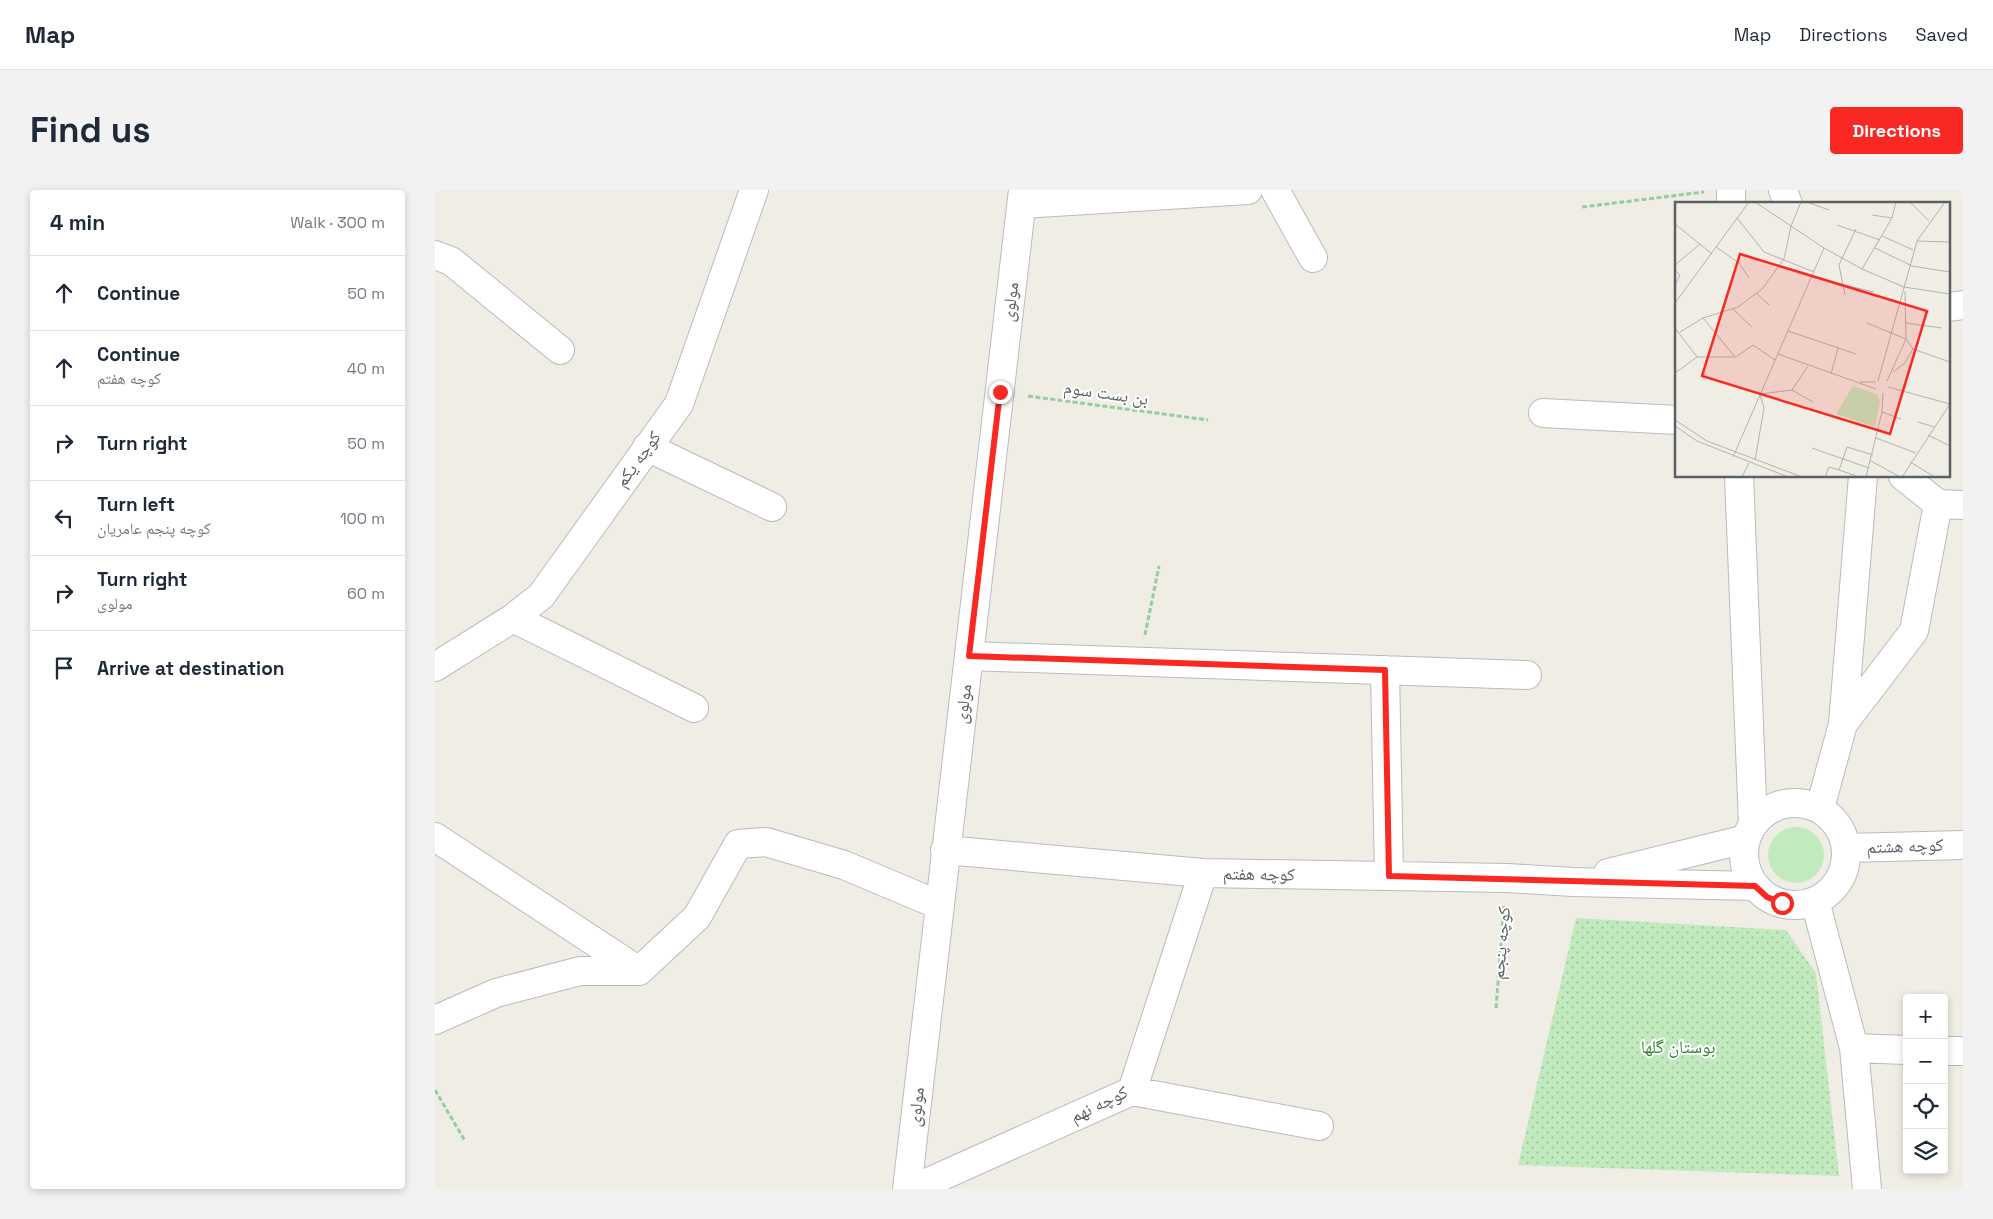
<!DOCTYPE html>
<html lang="en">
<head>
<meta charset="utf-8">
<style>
  :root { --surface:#fff; --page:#f2f2f3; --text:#1f2937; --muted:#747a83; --line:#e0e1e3; --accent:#f92822 }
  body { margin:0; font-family:"Space Grotesk","Noto Naskh Arabic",sans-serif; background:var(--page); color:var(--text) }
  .controls { position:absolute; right:15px; bottom:15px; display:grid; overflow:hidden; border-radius:5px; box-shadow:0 2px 8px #0003 }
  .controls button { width:45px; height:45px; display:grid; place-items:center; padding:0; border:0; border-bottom:1px solid var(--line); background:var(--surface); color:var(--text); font:25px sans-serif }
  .stop { position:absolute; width:15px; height:15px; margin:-11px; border:4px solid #f92822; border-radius:50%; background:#fff }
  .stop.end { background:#f92822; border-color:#fff; box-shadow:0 1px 5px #0008 }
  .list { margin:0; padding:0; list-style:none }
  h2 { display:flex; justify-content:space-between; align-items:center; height:65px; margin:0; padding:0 20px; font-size:21px }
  h2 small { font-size:16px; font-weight:400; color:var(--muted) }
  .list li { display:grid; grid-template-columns:32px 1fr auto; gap:15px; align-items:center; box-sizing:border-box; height:75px; padding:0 20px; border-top:1px solid var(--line) }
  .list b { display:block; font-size:19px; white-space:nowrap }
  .list p { margin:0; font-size:16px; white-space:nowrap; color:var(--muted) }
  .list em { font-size:16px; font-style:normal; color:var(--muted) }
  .icon { flex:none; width:28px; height:28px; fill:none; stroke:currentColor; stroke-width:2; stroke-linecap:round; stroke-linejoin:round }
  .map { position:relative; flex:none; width:1528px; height:999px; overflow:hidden; border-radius:5px }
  header { display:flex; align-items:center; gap:30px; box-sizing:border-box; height:70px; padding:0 25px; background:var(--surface); border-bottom:1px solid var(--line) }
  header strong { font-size:24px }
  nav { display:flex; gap:28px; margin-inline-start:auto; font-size:18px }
  .intro { display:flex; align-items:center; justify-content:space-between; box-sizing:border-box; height:120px; padding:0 30px }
  h1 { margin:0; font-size:35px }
  .button { padding:12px 22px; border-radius:5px; background:var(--accent); color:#fff; font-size:18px; font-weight:700 }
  main { display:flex; gap:30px; padding:0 30px }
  aside { flex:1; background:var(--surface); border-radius:5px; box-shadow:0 2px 8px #0003 }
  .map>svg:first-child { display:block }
</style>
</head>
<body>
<header>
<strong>Map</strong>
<nav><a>Map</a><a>Directions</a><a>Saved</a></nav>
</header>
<div class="intro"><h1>Find us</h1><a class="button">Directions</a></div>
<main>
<aside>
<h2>4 min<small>Walk · 300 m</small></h2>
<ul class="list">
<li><svg class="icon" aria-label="ahead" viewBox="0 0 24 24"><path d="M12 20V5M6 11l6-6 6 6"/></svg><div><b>Continue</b></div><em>50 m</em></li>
<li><svg class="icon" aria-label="ahead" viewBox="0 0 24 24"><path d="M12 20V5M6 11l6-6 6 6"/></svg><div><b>Continue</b><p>کوچه هفتم</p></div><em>40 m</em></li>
<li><svg class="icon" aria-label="right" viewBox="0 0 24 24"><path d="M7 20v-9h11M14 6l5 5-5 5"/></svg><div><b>Turn right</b></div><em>50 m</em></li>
<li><svg class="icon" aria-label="left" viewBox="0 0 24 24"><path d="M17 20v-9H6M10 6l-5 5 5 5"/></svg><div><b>Turn left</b><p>کوچه پنجم عامریان</p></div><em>100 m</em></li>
<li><svg class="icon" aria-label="right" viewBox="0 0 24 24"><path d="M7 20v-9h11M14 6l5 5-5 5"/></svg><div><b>Turn right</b><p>مولوی</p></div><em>60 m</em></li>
<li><svg class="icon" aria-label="arrive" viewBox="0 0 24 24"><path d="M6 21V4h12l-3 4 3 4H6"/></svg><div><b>Arrive at destination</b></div></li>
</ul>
</aside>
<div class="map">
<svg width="1528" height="999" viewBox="0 0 1528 999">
  <defs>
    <pattern id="park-dots" width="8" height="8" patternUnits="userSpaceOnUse" patternTransform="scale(1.25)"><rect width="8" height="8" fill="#c1eabf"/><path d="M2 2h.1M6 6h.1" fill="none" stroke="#a0c19f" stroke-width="1.8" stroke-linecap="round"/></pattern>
  </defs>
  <rect width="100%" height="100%" fill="#f0ede4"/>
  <!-- green -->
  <path fill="#c1eabf" d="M1333 665a28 28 0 1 1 56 0a28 28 0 1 1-56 0Z"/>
  <!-- park -->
  <path fill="url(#park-dots)" d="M 1141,728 L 1351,740 L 1381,783 L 1404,986 L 1083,975 Z"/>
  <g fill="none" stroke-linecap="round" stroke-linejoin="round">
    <defs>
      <path id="street" d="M 840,0 L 878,68
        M 1296,0 L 1296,14
        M 1348,0 L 1353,14
        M 587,14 L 813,0
        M 0,65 L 16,71 L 125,160
        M 1514,117 L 1528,115
        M 1108,223 L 1242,230
        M 212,257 L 337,317
        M 1304,286 L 1318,634
        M 1468,286 L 1503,314 L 1528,315
        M 78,428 L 259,518
        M 534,466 L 1092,485
        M 0,477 L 78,428 L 106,406 L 244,214 L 319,0
        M 950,480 L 954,686
        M 1408,534 L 1479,441 L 1503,314
        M1309 664a51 51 0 1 1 102 0a51 51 0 1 1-102 0Z
        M 1385,618 L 1408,534 L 1428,286
        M 0,647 L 204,781
        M 1412,658 L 1528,655
        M 510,660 L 768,683 L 1072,688 L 1138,692 L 1320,696
        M 1173,683 L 1311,649
        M 1380,711 L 1419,858 L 1432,999
        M 0,830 L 61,803 L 145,781 L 204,781 L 262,727 L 303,654 L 331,652 L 409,675 L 504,715
        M 1419,858 L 1472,860
        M 1509,861 L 1528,861
        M 697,901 L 884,936
        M 478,999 L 697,901 L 768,683"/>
      <path id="secondary" d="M 472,999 C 509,666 551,333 588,0"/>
    </defs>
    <!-- street casing -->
    <use href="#street" stroke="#b7bbc0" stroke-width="30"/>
    <!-- secondary casing -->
    <use href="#secondary" stroke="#b8bcc2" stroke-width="30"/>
    <!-- path -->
    <path stroke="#97cca3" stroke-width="3" stroke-dasharray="5 2.5" stroke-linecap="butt" d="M 1147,17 L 1269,2
      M 593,206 L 773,230
      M 710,445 L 724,376
      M 1061,818 L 1069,716
      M 0,900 L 30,951"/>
    <!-- street -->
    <use href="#street" stroke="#fff" stroke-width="28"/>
    <!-- secondary -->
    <use href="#secondary" stroke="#fff" stroke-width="28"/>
  </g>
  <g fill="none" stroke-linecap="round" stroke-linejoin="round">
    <!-- route -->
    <path stroke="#f92822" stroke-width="6" d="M 565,202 L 534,466 L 950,480 L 954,686 L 1320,696 L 1332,707 L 1347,713"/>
  </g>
  <g text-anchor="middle" stroke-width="4" stroke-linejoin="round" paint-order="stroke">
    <!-- street labels -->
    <g font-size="18" fill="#5c6166" stroke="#fff">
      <text transform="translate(575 112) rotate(-83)" y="6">مولوی</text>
      <text transform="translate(671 203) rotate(8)" y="6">بن بست سوم</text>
      <text transform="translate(203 269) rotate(-54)" y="6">کوچه یکم</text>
      <text transform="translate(528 514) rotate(-83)" y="6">مولوی</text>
      <text transform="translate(1470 656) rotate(-2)" y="6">کوچه هشتم</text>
      <text transform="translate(824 684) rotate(1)" y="6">کوچه هفتم</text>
      <text transform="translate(1066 753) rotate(-85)" y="6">کوچه پنجم</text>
      <text transform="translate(664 914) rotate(-26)" y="6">کوچه نهم</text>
      <text transform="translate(481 917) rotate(-84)" y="6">مولوی</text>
    </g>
    <!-- park labels -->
    <g font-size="18" fill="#2d852d" stroke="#fff">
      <text x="1243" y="863">بوستان گلها</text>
    </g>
  </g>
  <!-- overview -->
  <g transform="translate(1240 12)">
    <rect width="275" height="275" fill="#f0ede4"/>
    <path d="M 178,184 L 203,193 L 205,200 L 200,225 L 161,212 Z" fill="#c1eabf"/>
    <path fill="none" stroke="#b1b1ae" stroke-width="1" d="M 80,0 L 149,46 L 187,67 L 229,85 L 275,92M 132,0 L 154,8M 235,0 L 254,19M 197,13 L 217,16M 62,16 L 89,50 L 139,70M 0,22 L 37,52M 162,23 L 205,38M 207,34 L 238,48M 242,39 L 275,40M 41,45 L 64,61 L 74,76M 200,46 L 237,64 L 275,70M 0,63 L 25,42M 187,67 L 217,16 L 221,0M 0,68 L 5,73 L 0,83M 136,75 L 199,90M 81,91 L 94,103M 170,93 L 164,63 L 181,27M 0,101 L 74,0M 58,107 L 77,125M 28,116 L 60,155M 192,121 L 231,137 L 238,147 L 275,160M 231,121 L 267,126M 0,126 L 22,155M 113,129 L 181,152M 5,130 L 28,116 L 63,105 L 87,87 L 109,57 L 116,24 L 126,0M 103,152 L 201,187M 218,170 L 230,161 L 238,147M 0,171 L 22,155 L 61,155 L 78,143 L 100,158M 156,172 L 163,146M 203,179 L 242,39 L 270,0M 212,179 L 231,137 L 230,89M 185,180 L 201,180M 213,185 L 275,202M 117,188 L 138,200M 207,210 L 226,217M 0,218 L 32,239 L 127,275M 243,220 L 259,225M 0,224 L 22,239 L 113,275M 253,233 L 275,244M 201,236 L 241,251M 137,246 L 194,266M 58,255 L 149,46M 80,258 L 89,206 L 85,192 L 117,188 L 133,164M 196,259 L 225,275M 235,260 L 260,275M 164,268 L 184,275M 67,275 L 74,261M 150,275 L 154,265 L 164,268 L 172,245 L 198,253M 191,275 L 207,210 L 208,191M 227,275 L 275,202"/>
    <path fill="#f92822" fill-opacity="0.15" stroke="#f92822" stroke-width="2.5" d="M 65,52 L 252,109 L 215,232 L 27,174 Z"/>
    <rect width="275" height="275" fill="none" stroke="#5c6166" stroke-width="2.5"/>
  </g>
</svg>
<div class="controls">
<button>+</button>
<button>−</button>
<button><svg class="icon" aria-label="locate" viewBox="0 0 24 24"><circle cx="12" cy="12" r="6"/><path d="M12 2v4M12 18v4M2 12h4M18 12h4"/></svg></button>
<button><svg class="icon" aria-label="layers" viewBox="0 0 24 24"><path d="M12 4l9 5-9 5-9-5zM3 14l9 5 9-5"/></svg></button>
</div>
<div class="stop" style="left:1347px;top:713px"></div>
<div class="stop end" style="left:565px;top:202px"></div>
</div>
</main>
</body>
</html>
